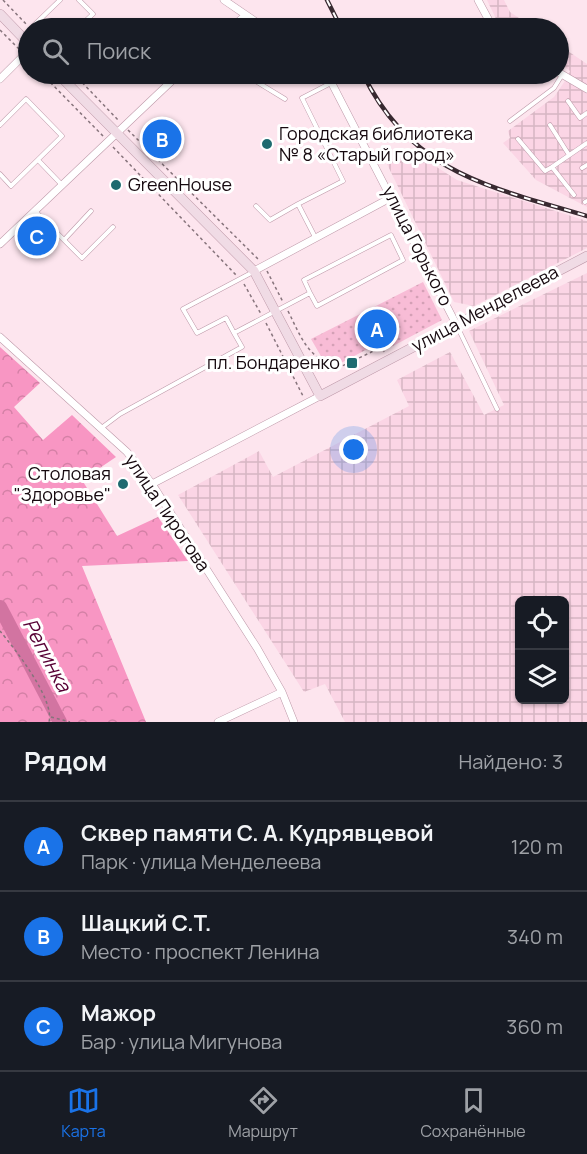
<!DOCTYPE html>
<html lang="ru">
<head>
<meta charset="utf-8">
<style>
  :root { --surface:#171b24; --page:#242831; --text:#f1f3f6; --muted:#9ea1a6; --line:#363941; --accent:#1a73e8 }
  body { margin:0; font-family:Manrope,sans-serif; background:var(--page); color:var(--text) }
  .controls { position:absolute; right:18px; bottom:18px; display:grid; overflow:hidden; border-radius:9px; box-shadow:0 2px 4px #0004 }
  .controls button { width:54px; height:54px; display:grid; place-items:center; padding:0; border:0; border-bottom:2px solid var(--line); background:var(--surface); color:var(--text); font:30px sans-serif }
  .you { position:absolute; left:354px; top:450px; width:21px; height:21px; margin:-15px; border:4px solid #fff; border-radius:50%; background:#1a73e8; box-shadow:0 0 0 9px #1a73e833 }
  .badge { display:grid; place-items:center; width:39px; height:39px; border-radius:50%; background:var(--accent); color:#fff; font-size:20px; font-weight:700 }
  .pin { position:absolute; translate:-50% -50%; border:3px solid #fff; box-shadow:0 2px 6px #0006 }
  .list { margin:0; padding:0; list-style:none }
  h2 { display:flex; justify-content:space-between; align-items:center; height:78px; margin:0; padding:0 24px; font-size:26px }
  h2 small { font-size:20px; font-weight:400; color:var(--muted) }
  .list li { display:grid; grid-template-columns:39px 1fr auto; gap:18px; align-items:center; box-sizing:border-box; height:90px; padding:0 24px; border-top:2px solid var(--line) }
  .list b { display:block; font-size:22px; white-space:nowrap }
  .list p { margin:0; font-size:20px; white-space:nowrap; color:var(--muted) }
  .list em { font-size:20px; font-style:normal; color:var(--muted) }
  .icon { flex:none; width:33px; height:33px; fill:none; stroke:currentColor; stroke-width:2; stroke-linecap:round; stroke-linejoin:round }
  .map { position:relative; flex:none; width:587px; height:722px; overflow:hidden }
  .search { position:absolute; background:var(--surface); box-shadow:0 2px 4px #0004; left:18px; right:18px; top:18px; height:66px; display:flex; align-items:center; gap:15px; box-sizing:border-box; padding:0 21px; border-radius:33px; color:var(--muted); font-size:22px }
  .sheet { height:348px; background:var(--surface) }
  nav { display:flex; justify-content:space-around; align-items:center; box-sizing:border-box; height:84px; border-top:2px solid var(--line); background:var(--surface); font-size:16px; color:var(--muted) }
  nav a { display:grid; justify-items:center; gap:3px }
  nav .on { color:var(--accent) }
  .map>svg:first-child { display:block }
</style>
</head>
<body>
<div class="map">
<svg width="587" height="722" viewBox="0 0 587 722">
  <defs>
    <pattern id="industrial-grid" width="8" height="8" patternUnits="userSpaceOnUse" patternTransform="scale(1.5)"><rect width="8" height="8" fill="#fbd5e5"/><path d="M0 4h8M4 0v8" fill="none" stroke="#d6b6c3"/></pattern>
    <pattern id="grass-dots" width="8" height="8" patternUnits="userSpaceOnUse" patternTransform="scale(1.5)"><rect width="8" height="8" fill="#f8bcd6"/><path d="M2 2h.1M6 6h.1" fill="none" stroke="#d4a0b6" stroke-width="1.8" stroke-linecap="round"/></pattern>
    <pattern id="forest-crowns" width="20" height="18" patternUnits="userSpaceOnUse" patternTransform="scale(1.5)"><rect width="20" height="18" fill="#f896c3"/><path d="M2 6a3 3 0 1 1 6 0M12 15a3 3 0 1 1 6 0" fill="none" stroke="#d480a6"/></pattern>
  </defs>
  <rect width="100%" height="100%" fill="#fde5ee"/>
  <!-- industrial -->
  <path fill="url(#industrial-grid)" fill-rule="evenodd" d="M 487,0 L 504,0 L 510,12 L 534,28 L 507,28 L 498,23 Z
    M 559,45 L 587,64 L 587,207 L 536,180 L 503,143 L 510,138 L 508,131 L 554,97 L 567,78 L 570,71 L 559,63 Z
    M 410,150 L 457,180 L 587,221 L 587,248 L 474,306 L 454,302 L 386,162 Z
    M 587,273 L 587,722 L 345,722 L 325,684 L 304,692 L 178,495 L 259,451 L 273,477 L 409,406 L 397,380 L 450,352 L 484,415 L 504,405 L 469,331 ZM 520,600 L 564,600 L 564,700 L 520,700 Z"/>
  <!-- grass -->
  <path fill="url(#grass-dots)" d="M 423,282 L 442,320 L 391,347 L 377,344 L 339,364 L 322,358 L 311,339 Z"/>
  <!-- forest -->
  <path fill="url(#forest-crowns)" d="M 0,347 L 40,383 L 14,407 L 43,440 L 72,415 L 116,457 L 82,480 L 117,536 L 158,517 L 188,561 L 82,566 L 146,722 L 0,722 Z"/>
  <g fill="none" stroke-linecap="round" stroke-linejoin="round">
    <!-- river -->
    <path stroke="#d274a1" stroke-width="14" d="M 0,607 L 60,722"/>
    <defs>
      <path id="lane" d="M 31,28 L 60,0
        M 78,28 L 93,14 L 79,0
        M 115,74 L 121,79 L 127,74
        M 244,74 L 285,99
        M 568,101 L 580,118 L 587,113
        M 510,121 L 554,88 L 562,75
        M 0,125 L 26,99 L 62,136 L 11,186 L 0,174
        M 550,125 L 569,155
        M 518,139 L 545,171 L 552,167
        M 38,160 L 62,185
        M 582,168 L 587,165
        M 574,195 L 552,167 L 587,143
        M 585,202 L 587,201
        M 298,204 L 343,181 L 302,98 L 331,83
        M 256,206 L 270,220 L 298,204 L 315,237
        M 35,211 L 82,258 L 113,227
        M 64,240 L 91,211
        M 457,326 L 497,409
        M 234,333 L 226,318 L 197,333 L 183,309 L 253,272
        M 100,429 L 120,414 L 242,347 L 234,333 L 310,293 L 317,306 L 403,260 L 391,235 L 304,280 L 310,293"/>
      <path id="street" d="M 224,0 L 265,28
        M 478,0 L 493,28
        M 231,28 L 246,15
        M 558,72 L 587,89
        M 327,74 L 456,324
        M 0,79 L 28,51
        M 0,244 L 179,74
        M 254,271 L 392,197
        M 0,337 L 127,452 L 152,484 L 257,648 L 282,692 L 294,722
        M 152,484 L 320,396
        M 218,722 L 282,692"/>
      <path id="secondary" d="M 0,14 L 28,43
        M 58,74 L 254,271 L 320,396 L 587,256"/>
    </defs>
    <!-- lane casing -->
    <use href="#lane" stroke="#bd98a8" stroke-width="5"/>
    <!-- street casing -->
    <use href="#street" stroke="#bd98a8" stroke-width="8"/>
    <!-- secondary casing -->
    <use href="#secondary" stroke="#bd98a8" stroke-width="10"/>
    <!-- path -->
    <path stroke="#87747c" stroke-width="1.5" stroke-dasharray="3 3" stroke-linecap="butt" d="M 3,0 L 27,25
      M 0,30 L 20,50
      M 42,74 L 104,137
      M 74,74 L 119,121
      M 128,130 L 259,260
      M 113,147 L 237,276
      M 267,271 L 283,302
      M 244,284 L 261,314
      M 288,311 C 302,339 307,357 338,368 L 382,347 L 384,352
      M 266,323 L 303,396
      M 0,631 C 14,648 55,699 49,722
      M 51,717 L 70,722"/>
    <!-- lane -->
    <use href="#lane" stroke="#fff" stroke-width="4"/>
    <!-- street -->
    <use href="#street" stroke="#fff" stroke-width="7"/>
    <!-- secondary -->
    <use href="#secondary" stroke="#f0dbe5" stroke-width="9"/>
    <defs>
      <path id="rail" d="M 327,0 L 341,28
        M 363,74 C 411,173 490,187 587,216"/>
    </defs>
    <!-- rail casing -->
    <use href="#rail" stroke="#382930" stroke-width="4.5"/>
    <!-- rail -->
    <use href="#rail" stroke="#fff" stroke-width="2" stroke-dasharray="7" stroke-linecap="butt"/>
  </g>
  <!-- markers -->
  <g fill="#1e6b70" stroke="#fff" stroke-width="2">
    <circle cx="267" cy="144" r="6"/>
    <circle cx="116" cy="185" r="6"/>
    <rect x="346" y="357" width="12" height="12" rx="3"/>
    <circle cx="123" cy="484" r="6"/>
  </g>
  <g text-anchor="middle" stroke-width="6" stroke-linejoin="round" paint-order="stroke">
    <!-- poi labels -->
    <g font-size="18" fill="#16090f" stroke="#fff" text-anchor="start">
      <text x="279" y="140">Городская библиотека<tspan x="279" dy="21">№ 8 «Старый город»</tspan></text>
      <text x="128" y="191">GreenHouse</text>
      <text x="340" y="369" text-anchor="end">пл. Бондаренко</text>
      <text x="111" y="480" text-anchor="end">Столовая<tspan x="111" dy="21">"Здоровье"</tspan></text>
    </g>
    <!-- street labels -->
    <g font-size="18" fill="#16090f" stroke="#fff">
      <text transform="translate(417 246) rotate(63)" y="6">улица Горького</text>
      <text transform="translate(485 309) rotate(-28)" y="6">улица Менделеева</text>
      <text transform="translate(167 513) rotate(56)" y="6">улица Пирогова</text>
    </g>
    <!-- water labels -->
    <g font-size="20" font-style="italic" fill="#570035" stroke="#fff">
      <text transform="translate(47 655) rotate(62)" y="7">Репинка</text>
    </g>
  </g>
</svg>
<div class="controls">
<button><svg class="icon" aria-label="locate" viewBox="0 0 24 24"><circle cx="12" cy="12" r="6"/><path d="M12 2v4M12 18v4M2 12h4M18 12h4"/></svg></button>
<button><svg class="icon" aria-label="layers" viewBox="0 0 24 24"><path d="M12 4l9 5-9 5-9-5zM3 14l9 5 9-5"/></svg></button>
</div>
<div class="you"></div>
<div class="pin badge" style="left:377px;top:329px">A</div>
<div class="pin badge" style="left:162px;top:139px">B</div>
<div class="pin badge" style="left:37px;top:236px">C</div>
<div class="search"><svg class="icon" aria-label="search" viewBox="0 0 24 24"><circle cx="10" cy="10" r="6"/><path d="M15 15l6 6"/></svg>Поиск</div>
</div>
<section class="sheet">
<h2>Рядом<small>Найдено: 3</small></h2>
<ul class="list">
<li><span class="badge">A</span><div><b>Сквер памяти С. А. Кудрявцевой</b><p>Парк · улица Менделеева</p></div><em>120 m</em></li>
<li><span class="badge">B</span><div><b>Шацкий С.Т.</b><p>Место · проспект Ленина</p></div><em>340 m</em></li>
<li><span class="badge">C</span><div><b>Мажор</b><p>Бар · улица Мигунова</p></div><em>360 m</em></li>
</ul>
</section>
<nav>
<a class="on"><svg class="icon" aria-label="map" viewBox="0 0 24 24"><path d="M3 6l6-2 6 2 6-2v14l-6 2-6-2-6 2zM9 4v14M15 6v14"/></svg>Карта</a>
<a><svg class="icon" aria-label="directions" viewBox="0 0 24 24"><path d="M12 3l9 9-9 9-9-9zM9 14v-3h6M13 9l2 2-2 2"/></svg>Маршрут</a>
<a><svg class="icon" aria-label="saved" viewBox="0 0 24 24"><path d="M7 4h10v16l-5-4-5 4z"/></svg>Сохранённые</a>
</nav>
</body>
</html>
